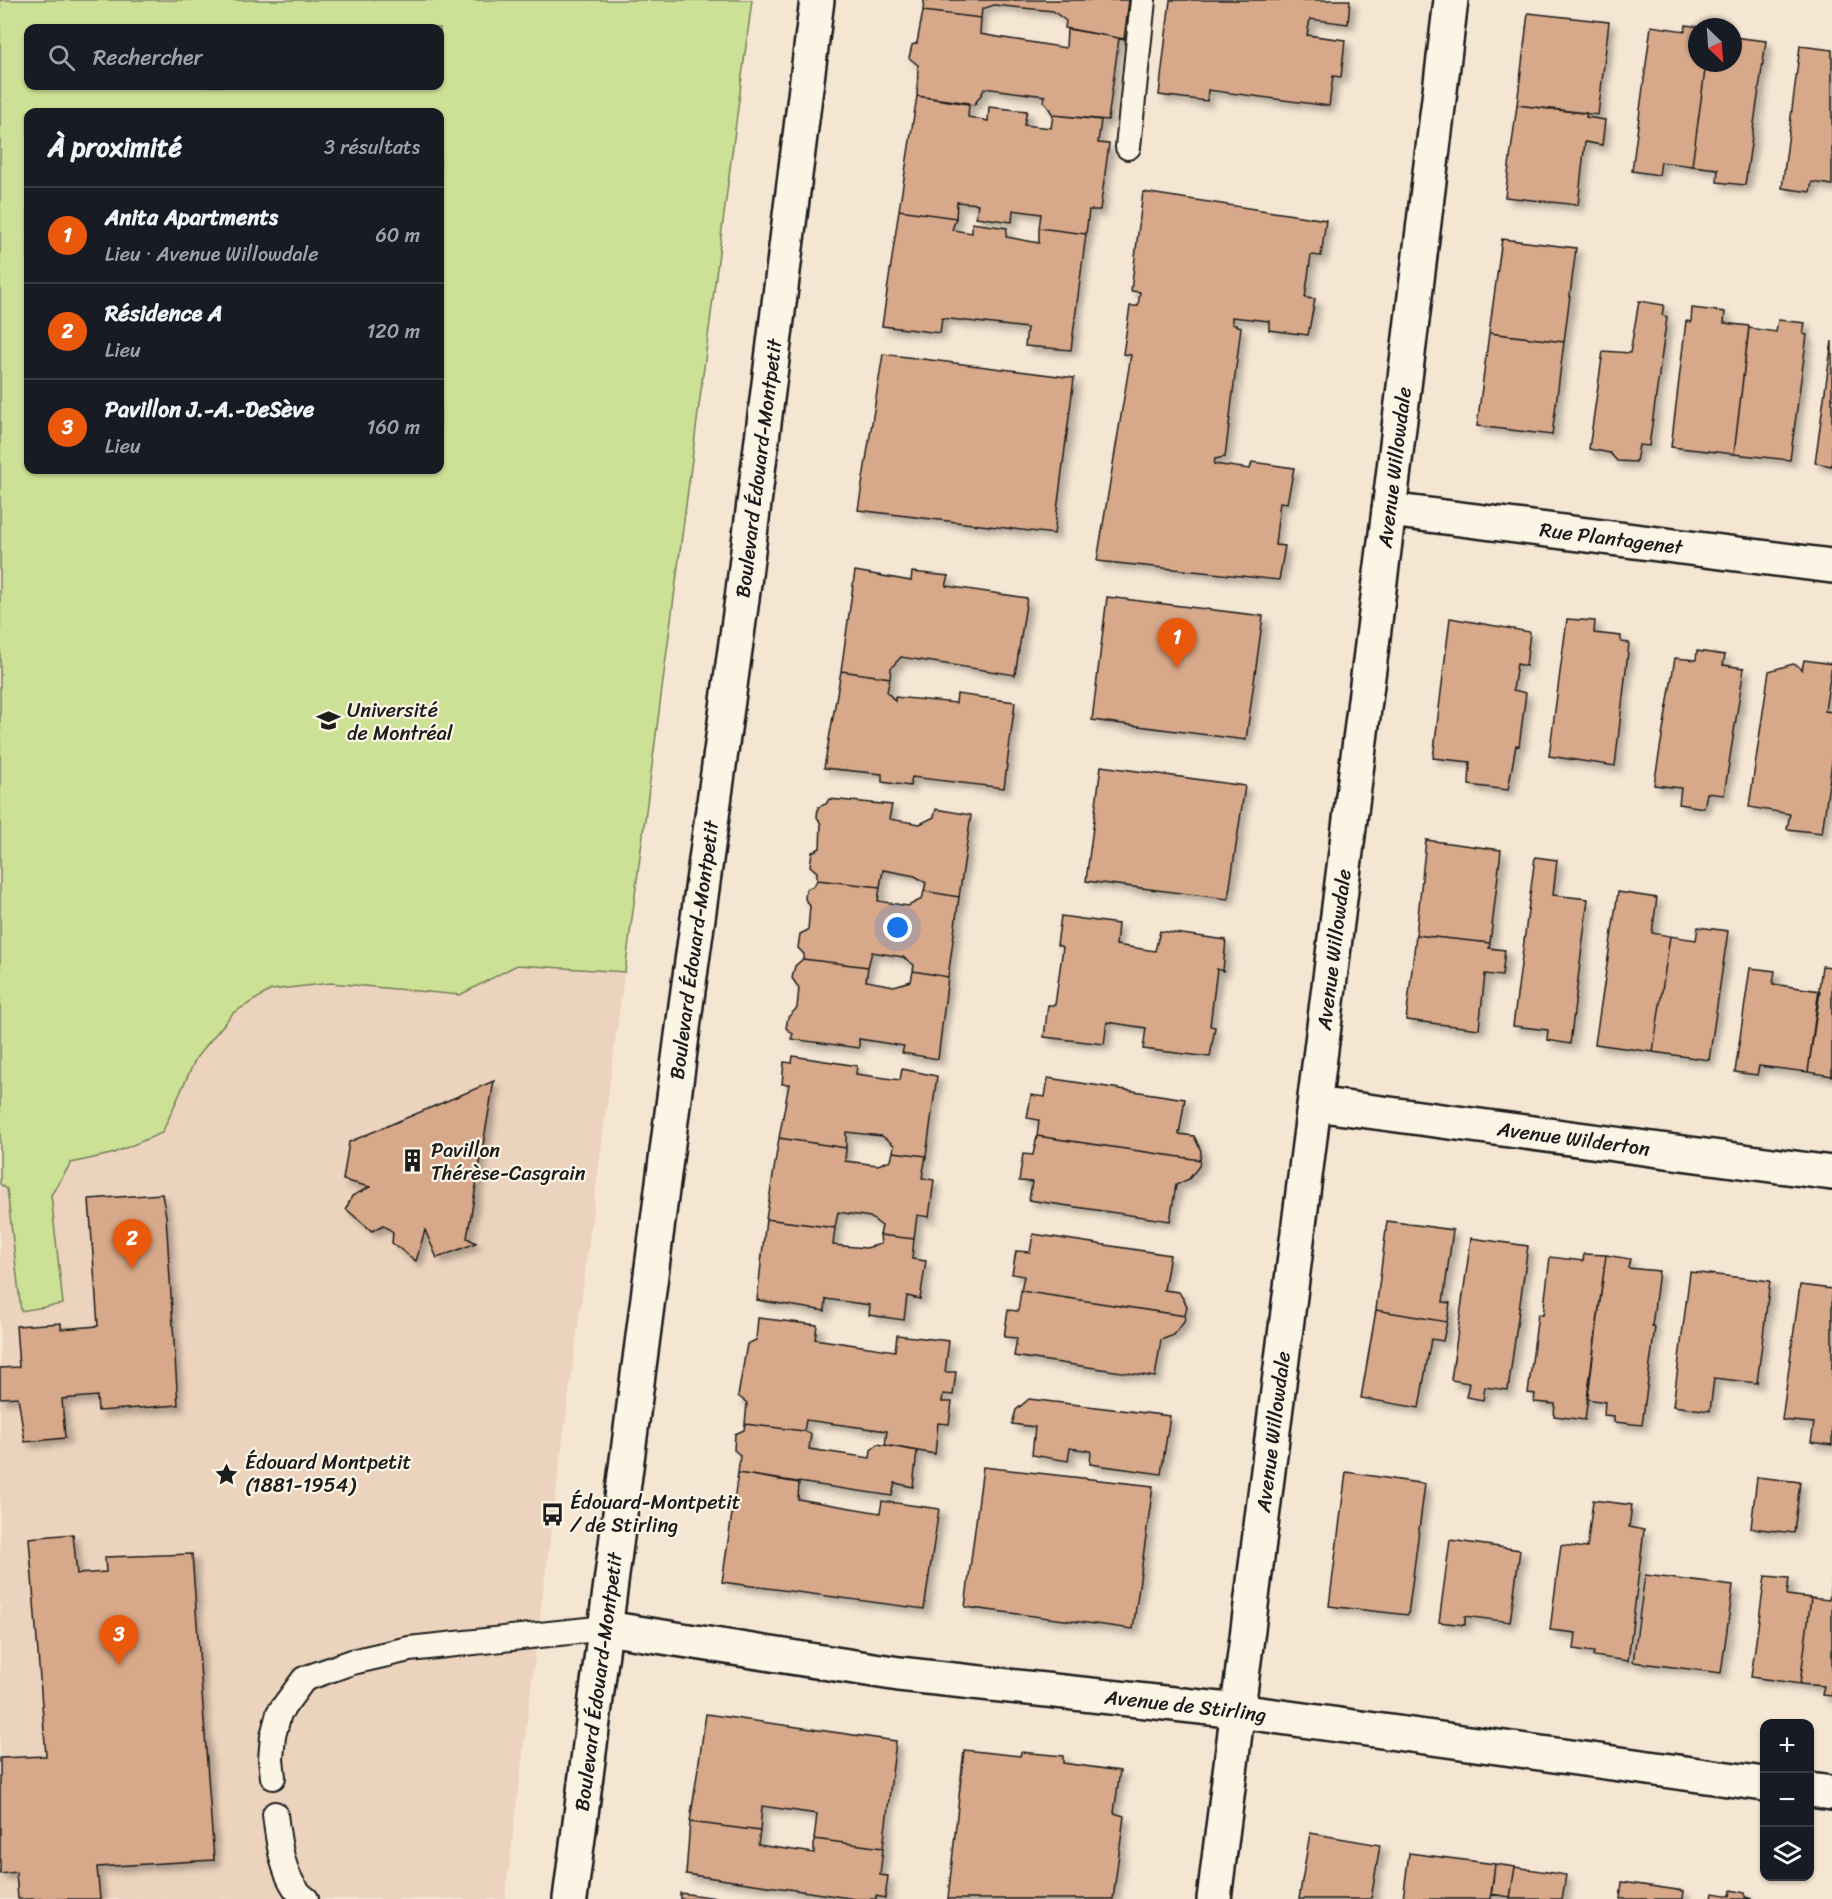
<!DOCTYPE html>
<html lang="fr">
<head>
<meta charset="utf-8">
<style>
  :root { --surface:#171b24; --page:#20242c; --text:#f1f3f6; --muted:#9ea1a6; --line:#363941; --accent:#ea580c }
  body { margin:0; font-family:Sriracha,sans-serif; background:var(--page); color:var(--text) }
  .controls { position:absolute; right:18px; bottom:18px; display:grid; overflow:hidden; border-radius:12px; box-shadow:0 2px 4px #0004 }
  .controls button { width:54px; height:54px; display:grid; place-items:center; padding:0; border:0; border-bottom:2px solid var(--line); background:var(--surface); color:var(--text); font:30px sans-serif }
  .compass { position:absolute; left:1688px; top:18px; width:54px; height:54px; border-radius:50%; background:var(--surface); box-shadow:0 2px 4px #0004; rotate:155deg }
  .you { position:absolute; left:898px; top:928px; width:21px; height:21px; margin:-15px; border:4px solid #fff; border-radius:50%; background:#1a73e8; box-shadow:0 0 0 9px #1a73e833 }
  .badge { display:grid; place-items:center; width:39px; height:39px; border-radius:50%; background:var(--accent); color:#fff; font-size:20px; font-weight:700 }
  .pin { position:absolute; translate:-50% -50px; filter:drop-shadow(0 2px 3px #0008) }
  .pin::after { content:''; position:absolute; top:32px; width:21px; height:18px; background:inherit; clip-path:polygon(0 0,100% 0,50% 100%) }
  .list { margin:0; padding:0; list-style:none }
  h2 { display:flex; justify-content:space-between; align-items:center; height:78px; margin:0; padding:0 24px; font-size:26px }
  h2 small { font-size:20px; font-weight:400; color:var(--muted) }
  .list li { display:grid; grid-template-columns:39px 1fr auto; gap:18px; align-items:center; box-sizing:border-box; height:96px; padding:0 24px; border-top:2px solid var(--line) }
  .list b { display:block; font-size:22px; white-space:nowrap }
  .list p { margin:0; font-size:20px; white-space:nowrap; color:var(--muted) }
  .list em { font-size:20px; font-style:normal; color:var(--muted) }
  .icon { flex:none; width:33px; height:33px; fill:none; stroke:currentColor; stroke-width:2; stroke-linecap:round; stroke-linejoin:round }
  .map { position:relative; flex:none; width:1832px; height:1899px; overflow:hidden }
  .search { position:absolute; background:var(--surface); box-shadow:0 2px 4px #0004; left:24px; top:24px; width:420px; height:66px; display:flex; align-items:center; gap:15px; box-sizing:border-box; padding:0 21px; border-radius:12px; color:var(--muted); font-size:22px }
  .panel { position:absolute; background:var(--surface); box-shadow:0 2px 4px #0004; left:24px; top:108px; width:420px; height:366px; border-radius:12px }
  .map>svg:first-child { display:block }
</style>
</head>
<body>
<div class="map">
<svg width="1832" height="1899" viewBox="0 0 1832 1899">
  <defs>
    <filter id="shadow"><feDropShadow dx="5.5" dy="5.5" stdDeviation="3" flood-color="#0004"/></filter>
  </defs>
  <rect width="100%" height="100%" fill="#f5e6d3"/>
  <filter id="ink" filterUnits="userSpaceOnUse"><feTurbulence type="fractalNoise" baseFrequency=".0167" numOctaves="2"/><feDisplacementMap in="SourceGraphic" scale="12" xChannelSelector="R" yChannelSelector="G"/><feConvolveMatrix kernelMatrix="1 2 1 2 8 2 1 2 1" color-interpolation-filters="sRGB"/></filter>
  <g filter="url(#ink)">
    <!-- built -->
    <path fill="#ecd3bd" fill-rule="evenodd" d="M 0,0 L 752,0 L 541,1607 L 505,1899 L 0,1899 ZM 28,28 L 440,28 L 440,86 L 28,86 ZM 28,112 L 440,112 L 440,470 L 28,470 Z"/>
    <!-- green -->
    <path fill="#cce195" stroke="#747e58" stroke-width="1.5" fill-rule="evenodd" d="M 0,0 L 752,0 L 625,972 L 517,965 L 460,995 L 331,983 L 271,990 L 233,1013 L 196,1058 L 162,1133 L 111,1154 L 71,1163 L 51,1195 L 63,1304 L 21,1311 L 7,1189 L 0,1184 ZM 28,28 L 440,28 L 440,86 L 28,86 ZM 28,112 L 440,112 L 440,470 L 28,470 Z"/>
    <!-- building -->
    <path fill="#d7a889" stroke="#1c1c1c" stroke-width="1.5" filter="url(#shadow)" d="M 924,0 L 1129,0 L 1124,39 L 1065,28 L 1066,21 L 1053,11 L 994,5 L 982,9 L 981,18 L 923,11 Z
      M 1170,0 L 1350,0 L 1348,24 L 1310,19 L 1307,35 L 1345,40 L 1341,77 L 1333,76 L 1329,106 L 1208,90 L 1207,101 L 1159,95 Z
      M 923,11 L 981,18 L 980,34 L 1066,48 L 1067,29 L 1119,38 L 1108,120 L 1053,115 L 1044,101 L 1045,96 L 984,88 L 983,92 L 974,105 L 917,96 L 918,65 L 909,58 L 912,45 L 917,43 Z
      M 1528,13 L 1609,22 L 1598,115 L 1517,105 Z
      M 1686,25 L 1699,27 L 1697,27 L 1697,63 L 1706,63 L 1692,166 L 1661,162 L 1659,175 L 1632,171 L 1651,26 L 1685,31 Z
      M 1733,37 L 1766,41 L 1745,185 L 1717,182 L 1718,169 L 1692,166 L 1706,63 L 1733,63 Z
      M 1800,46 L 1832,50 L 1832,185 L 1812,182 L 1810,192 L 1782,188 Z
      M 917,96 L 969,103 L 968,117 L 988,121 L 989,107 L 1027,111 L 1024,125 L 1051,128 L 1053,115 L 1101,120 L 1098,143 L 1109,144 L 1100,210 L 1089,210 L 1086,234 L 1039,228 L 1041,214 L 1013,210 L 1012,222 L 976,217 L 978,204 L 957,202 L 956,218 L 899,210 Z
      M 1517,105 L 1586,113 L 1586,117 L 1605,120 L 1602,145 L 1585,142 L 1578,205 L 1505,197 Z
      M 1143,192 L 1326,220 L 1321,256 L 1311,255 L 1305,298 L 1315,299 L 1308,335 L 1269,330 L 1269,321 L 1232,317 L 1232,324 L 1241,327 L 1225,457 L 1215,459 L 1214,464 L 1250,469 L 1252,462 L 1294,468 L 1287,503 L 1280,502 L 1275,545 L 1285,546 L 1279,580 L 1097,561 L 1131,355 L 1123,354 L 1130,306 L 1138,306 L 1140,292 L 1131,291 Z
      M 899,210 L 956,218 L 952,230 L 972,233 L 972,223 L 1007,228 L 1006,237 L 1039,243 L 1039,228 L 1086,234 L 1071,350 L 1025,346 L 1027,328 L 942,318 L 940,333 L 882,326 Z
      M 1502,239 L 1576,248 L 1564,342 L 1489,333 Z
      M 1639,301 L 1664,305 L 1662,315 L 1667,317 L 1649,446 L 1639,445 L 1636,462 L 1617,461 L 1610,453 L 1589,449 L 1603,351 L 1630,353 Z
      M 1692,308 L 1725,312 L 1724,323 L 1749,326 L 1734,454 L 1671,447 L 1686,321 L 1691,322 Z
      M 1778,320 L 1805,323 L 1803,334 L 1807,335 L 1790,460 L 1734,454 L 1749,328 L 1776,332 Z
      M 1489,333 L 1564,342 L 1552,435 L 1477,426 Z
      M 1832,341 L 1832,466 L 1815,463 Z
      M 883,354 L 1074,378 L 1054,534 L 858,510 Z
      M 855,571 L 911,581 L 912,572 L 949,576 L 946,586 L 1027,598 L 1015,675 L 901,657 L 891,668 L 890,678 L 841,671 Z
      M 1107,597 L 1263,616 L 1246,740 L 1092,720 Z
      M 1450,618 L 1530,632 L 1526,666 L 1517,664 L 1513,690 L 1526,693 L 1519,746 L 1516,745 L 1508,790 L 1469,785 L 1470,762 L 1433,758 Z
      M 1567,619 L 1595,621 L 1594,633 L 1621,636 L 1621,642 L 1629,643 L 1615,766 L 1549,756 Z
      M 1697,651 L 1725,655 L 1723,665 L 1744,668 L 1724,795 L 1707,793 L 1704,808 L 1679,804 L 1681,788 L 1654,785 L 1675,658 L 1696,660 Z
      M 1804,660 L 1832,664 L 1825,711 L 1832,712 L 1832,762 L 1822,833 L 1787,829 L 1790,814 L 1749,807 L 1769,671 L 1793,664 L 1798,666 L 1802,670 Z
      M 841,671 L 890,678 L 887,692 L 895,701 L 895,697 L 956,703 L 957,694 L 1015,702 L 1004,788 L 912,777 L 910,786 L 882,782 L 882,774 L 824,768 Z
      M 1101,766 L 1245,786 L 1228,899 L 1086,881 Z
      M 829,799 L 892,805 L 889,819 L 920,824 L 934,817 L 936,809 L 971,815 L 959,897 L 924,891 L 926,883 L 915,876 L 883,870 L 880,887 L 817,880 L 817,872 L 810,866 L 812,852 L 820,848 L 821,824 L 817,817 L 818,807 L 826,804 Z
      M 1426,840 L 1501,850 L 1490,943 L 1416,935 Z
      M 1535,857 L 1557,860 L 1553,895 L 1588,899 L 1570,1044 L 1547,1040 L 1548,1030 L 1513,1026 Z
      M 817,880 L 880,887 L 878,901 L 908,906 L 922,899 L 924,891 L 959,897 L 948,977 L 913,971 L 914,965 L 903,957 L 872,952 L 868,967 L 803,959 L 804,954 L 798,948 L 800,934 L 808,930 L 810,906 L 805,899 L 806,889 L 814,886 Z
      M 1618,892 L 1657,898 L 1652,933 L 1670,936 L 1653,1052 L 1595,1044 Z
      M 1061,916 L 1118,924 L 1116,945 L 1155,951 L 1160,931 L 1226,940 L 1223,971 L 1217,969 L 1210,1026 L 1215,1027 L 1210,1057 L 1143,1049 L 1146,1028 L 1107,1022 L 1104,1044 L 1044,1037 L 1048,1005 L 1055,1005 L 1063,947 L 1057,945 Z
      M 1698,927 L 1728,931 L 1709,1060 L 1653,1052 L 1670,936 L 1696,940 Z
      M 1416,935 L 1490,943 L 1489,948 L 1505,950 L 1502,976 L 1485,974 L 1479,1029 L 1406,1020 Z
      M 803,959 L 868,967 L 866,981 L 894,986 L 911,981 L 913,971 L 948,977 L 938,1059 L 902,1053 L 904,1046 L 859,1039 L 859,1048 L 791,1039 L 793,1034 L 786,1028 L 788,1017 L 797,1008 L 799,988 L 792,978 L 795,966 Z
      M 1822,966 L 1832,967 L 1832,1076 L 1808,1072 Z
      M 1750,968 L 1775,971 L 1773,984 L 1820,991 L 1808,1072 L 1759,1066 L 1757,1075 L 1735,1072 Z
      M 793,1056 L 857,1066 L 856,1074 L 900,1080 L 902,1069 L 937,1076 L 926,1156 L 893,1152 L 894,1145 L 882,1136 L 846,1132 L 846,1148 L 779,1138 L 789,1084 L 782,1084 L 784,1062 L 792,1063 Z
      M 1048,1078 L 1185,1099 L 1179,1134 L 1194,1136 L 1201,1151 L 1200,1160 L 1037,1136 L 1039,1120 L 1027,1118 L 1031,1095 L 1045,1097 Z
      M 494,1081 L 467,1238 L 476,1243 L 437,1258 L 425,1230 L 416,1261 L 392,1243 L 393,1232 L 383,1225 L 372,1231 L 346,1209 L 352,1196 L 370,1187 L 343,1180 L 349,1142 Z
      M 1037,1136 L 1200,1160 L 1199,1166 L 1189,1179 L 1176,1185 L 1170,1221 L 1029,1200 L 1032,1182 L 1019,1181 L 1023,1154 L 1033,1155 Z
      M 779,1138 L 846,1148 L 845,1161 L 878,1165 L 891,1160 L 893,1152 L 926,1156 L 922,1178 L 934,1180 L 929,1217 L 917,1215 L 914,1239 L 880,1235 L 882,1226 L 870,1217 L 838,1212 L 835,1228 L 766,1219 Z
      M 162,1194 L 166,1216 L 178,1405 L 98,1411 L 97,1396 L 62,1399 L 65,1438 L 25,1442 L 18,1397 L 0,1398 L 0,1368 L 19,1367 L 16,1326 L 61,1323 L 61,1329 L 98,1326 L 89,1199 Z
      M 766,1219 L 835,1228 L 833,1245 L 866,1248 L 881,1244 L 880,1235 L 914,1239 L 912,1259 L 926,1261 L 920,1299 L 907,1296 L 904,1320 L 869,1315 L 870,1305 L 826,1299 L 825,1311 L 757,1300 Z
      M 1387,1221 L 1453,1230 L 1443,1302 L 1450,1303 L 1447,1322 L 1376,1310 Z
      M 1033,1234 L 1170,1255 L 1164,1290 L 1179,1292 L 1187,1306 L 1185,1316 L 1021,1291 L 1024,1276 L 1012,1274 L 1016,1251 L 1030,1252 Z
      M 1471,1238 L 1528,1246 L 1508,1390 L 1485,1387 L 1483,1400 L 1466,1397 L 1469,1383 L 1451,1380 Z
      M 1584,1254 L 1606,1255 L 1585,1420 L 1554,1416 L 1555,1404 L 1534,1402 L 1535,1394 L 1528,1393 L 1538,1314 L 1543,1315 L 1550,1257 L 1583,1261 Z
      M 1606,1255 L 1630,1259 L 1628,1268 L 1659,1271 L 1652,1326 L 1655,1327 L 1642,1425 L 1614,1422 L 1614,1416 L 1604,1415 L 1605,1402 L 1587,1399 Z
      M 1690,1272 L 1770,1281 L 1757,1383 L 1714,1378 L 1710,1411 L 1673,1406 Z
      M 1800,1285 L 1832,1289 L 1832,1445 L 1811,1442 L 1814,1423 L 1782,1420 Z
      M 1021,1291 L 1185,1316 L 1184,1322 L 1174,1335 L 1161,1340 L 1155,1377 L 1014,1356 L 1017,1338 L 1004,1337 L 1008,1310 L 1018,1311 Z
      M 1376,1310 L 1447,1322 L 1443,1341 L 1431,1339 L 1419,1408 L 1361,1398 Z
      M 758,1318 L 817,1325 L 815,1339 L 895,1351 L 897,1335 L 949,1341 L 945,1372 L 956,1372 L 953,1395 L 943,1394 L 942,1402 L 952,1402 L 949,1424 L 938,1423 L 935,1454 L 885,1445 L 887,1431 L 806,1420 L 804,1431 L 745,1424 L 747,1403 L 738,1396 L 747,1344 L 756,1340 Z
      M 1029,1399 L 1170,1416 L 1161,1474 L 1090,1464 L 1091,1451 L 1070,1448 L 1068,1461 L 1032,1455 L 1035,1427 L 1012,1424 L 1016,1410 Z
      M 745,1424 L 804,1431 L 811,1434 L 809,1449 L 870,1458 L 871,1450 L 878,1444 L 917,1451 L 913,1487 L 895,1483 L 892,1496 L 738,1473 L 740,1455 L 734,1450 L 735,1434 L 744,1430 Z
      M 983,1467 L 1153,1486 L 1133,1629 L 965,1607 Z
      M 1346,1472 L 1425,1484 L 1408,1615 L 1329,1606 Z
      M 738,1473 L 799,1483 L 798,1499 L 880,1513 L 882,1501 L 939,1509 L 924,1609 L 722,1582 Z
      M 1757,1477 L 1800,1482 L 1794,1533 L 1751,1528 Z
      M 1593,1500 L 1632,1505 L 1629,1527 L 1644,1530 L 1628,1661 L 1593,1656 L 1594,1652 L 1574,1649 L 1576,1633 L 1550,1630 L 1561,1545 L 1587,1548 Z
      M 73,1534 L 77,1574 L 106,1572 L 105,1557 L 192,1554 L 214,1860 L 97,1867 L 100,1899 L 18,1899 L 16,1872 L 0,1874 L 0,1758 L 46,1756 L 29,1538 Z
      M 1450,1540 L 1520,1550 L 1510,1622 L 1465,1616 L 1465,1625 L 1439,1622 Z
      M 1832,1573 L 1832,1696 L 1822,1695 L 1824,1686 L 1800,1684 L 1811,1598 L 1829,1600 Z
      M 1645,1575 L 1733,1586 L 1721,1673 L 1633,1662 Z
      M 1765,1576 L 1789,1578 L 1787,1595 L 1811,1598 L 1800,1684 L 1751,1677 Z
      M 706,1714 L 896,1741 L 883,1848 L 814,1839 L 817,1814 L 762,1806 L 760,1831 L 690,1822 Z
      M 964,1750 L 1020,1756 L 1021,1752 L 1063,1756 L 1063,1763 L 1120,1771 L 1114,1813 L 1124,1816 L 1113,1899 L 948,1899 Z
      M 690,1822 L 760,1831 L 758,1845 L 814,1853 L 814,1839 L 883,1848 L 880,1875 L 888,1876 L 885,1898 L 876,1896 L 876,1899 L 856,1899 L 686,1874 Z
      M 1310,1833 L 1380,1845 L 1371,1899 L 1299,1899 Z
      M 1409,1853 L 1495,1864 L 1491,1899 L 1403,1899 Z
      M 1495,1864 L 1515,1867 L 1510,1897 L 1491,1894 Z
      M 1515,1867 L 1566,1875 L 1562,1899 L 1510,1899 Z
      M 1622,1882 L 1684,1891 L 1683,1899 L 1620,1899 Z
      M 1731,1890 L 1745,1893 L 1745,1897 L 1752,1899 L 1712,1899 L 1713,1893 L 1730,1896 Z
      M 680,1893 L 725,1899 L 680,1899 Z"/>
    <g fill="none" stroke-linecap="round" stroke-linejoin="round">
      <defs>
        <path id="service" d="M 1128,147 L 1143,0
          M 273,1777 L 271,1759 L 273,1736 L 279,1713 L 304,1679 L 352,1662 L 409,1649 L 606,1628
          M 275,1814 C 278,1840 283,1884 306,1899"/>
        <g id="minor">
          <path id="s1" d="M 1389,510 L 1832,566"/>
          <path id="s2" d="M 1315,1104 L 1832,1173"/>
          <path id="s3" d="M 606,1628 L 899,1674 L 1238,1711 L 1764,1784"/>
          <path d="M 1810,1790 L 1832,1793"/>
          <path id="s4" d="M 1214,1899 L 1389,510 L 1451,0"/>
        </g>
        <g id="tertiary">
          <path id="s5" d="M 570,1899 L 686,1005 L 742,599 L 817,0"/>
        </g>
      </defs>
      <!-- service casing -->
      <use href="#service" stroke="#1c1c1c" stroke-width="28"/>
      <!-- minor casing -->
      <use href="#minor" stroke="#1c1c1c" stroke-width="38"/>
      <!-- tertiary casing -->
      <use href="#tertiary" stroke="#1c1c1c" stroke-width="38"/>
      <!-- service -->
      <use href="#service" stroke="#fcf5e5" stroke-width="24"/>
      <!-- minor -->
      <use href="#minor" stroke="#fcf5e5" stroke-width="33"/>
      <!-- tertiary -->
      <use href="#tertiary" stroke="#fcf5e5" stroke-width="33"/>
    </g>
  </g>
  <!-- icons -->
  <defs>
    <symbol id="university-bare" viewBox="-9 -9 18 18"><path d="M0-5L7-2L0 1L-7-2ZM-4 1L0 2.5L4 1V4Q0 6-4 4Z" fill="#1c1c1c" stroke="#fcf5e5" stroke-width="2.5" paint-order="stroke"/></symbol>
    <symbol id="building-bare" viewBox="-9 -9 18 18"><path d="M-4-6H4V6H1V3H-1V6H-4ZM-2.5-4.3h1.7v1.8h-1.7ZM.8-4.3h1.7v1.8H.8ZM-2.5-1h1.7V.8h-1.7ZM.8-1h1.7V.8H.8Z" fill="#1c1c1c" stroke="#fcf5e5" stroke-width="2.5" paint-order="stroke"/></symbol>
    <symbol id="sight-bare" viewBox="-9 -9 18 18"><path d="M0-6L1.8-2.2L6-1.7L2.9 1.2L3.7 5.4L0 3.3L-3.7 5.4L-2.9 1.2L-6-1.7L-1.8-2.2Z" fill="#1c1c1c" stroke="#fcf5e5" stroke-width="2.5" paint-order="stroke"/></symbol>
    <symbol id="bus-bare" viewBox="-9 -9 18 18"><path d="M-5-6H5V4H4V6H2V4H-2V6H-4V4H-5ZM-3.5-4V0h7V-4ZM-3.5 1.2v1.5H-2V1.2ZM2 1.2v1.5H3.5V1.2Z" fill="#1c1c1c" stroke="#fcf5e5" stroke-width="2.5" paint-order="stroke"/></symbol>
  </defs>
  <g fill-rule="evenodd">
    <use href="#university-bare" x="312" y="704" width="33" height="33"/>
    <use href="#building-bare" x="396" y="1144" width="33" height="33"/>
    <use href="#sight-bare" x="210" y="1458" width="33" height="33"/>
    <use href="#bus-bare" x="536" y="1498" width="33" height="33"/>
  </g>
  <g text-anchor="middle" stroke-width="4.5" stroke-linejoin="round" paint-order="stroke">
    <!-- street labels -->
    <g font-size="20" fill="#1c1c1c" stroke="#fcf5e5">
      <text dy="7" stroke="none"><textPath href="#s4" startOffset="1443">Avenue Willowdale</textPath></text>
      <text dy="7" stroke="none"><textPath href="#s5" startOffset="1443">Boulevard Édouard-Montpetit</textPath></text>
      <text dy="7" stroke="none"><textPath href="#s1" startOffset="224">Rue Plantagenet</textPath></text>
      <text dy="7" stroke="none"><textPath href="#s5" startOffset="957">Boulevard Édouard-Montpetit</textPath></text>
      <text dy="7" stroke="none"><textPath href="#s4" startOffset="957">Avenue Willowdale</textPath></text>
      <text dy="7" stroke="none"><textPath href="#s2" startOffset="261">Avenue Wilderton</textPath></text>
      <text dy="7" stroke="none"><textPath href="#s4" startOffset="471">Avenue Willowdale</textPath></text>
      <text dy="7" stroke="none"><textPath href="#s5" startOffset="219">Boulevard Édouard-Montpetit</textPath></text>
      <text dy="7" stroke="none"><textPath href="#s3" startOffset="585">Avenue de Stirling</textPath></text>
    </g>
    <!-- poi labels -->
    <g font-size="20" fill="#1c1c1c" stroke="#fcf5e5" text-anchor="start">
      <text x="347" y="717">Université<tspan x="347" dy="23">de Montréal</tspan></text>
      <text x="431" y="1157">Pavillon<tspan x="431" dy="23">Thérèse-Casgrain</tspan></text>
      <text x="245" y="1469">Édouard Montpetit<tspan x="245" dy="23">(1881-1954)</tspan></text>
      <text x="570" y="1509">Édouard-Montpetit<tspan x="570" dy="23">/ de Stirling</tspan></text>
    </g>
  </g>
</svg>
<div class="controls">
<button>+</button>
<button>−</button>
<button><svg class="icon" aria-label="layers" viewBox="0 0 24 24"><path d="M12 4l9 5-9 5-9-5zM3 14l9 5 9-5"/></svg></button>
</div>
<svg class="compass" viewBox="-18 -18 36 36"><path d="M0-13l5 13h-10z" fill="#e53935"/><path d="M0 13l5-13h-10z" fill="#9ea1a6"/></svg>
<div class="you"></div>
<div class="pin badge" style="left:1177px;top:668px">1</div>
<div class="pin badge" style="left:132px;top:1269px">2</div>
<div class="pin badge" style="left:119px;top:1665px">3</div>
<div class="search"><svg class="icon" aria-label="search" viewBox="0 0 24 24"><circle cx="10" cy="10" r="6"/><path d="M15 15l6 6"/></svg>Rechercher</div>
<section class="panel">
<h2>À proximité<small>3 résultats</small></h2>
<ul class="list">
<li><span class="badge">1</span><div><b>Anita Apartments</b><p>Lieu · Avenue Willowdale</p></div><em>60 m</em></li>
<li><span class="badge">2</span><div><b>Résidence A</b><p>Lieu</p></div><em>120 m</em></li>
<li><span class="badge">3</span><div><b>Pavillon J.-A.-DeSève</b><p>Lieu</p></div><em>160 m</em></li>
</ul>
</section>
</div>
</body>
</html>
